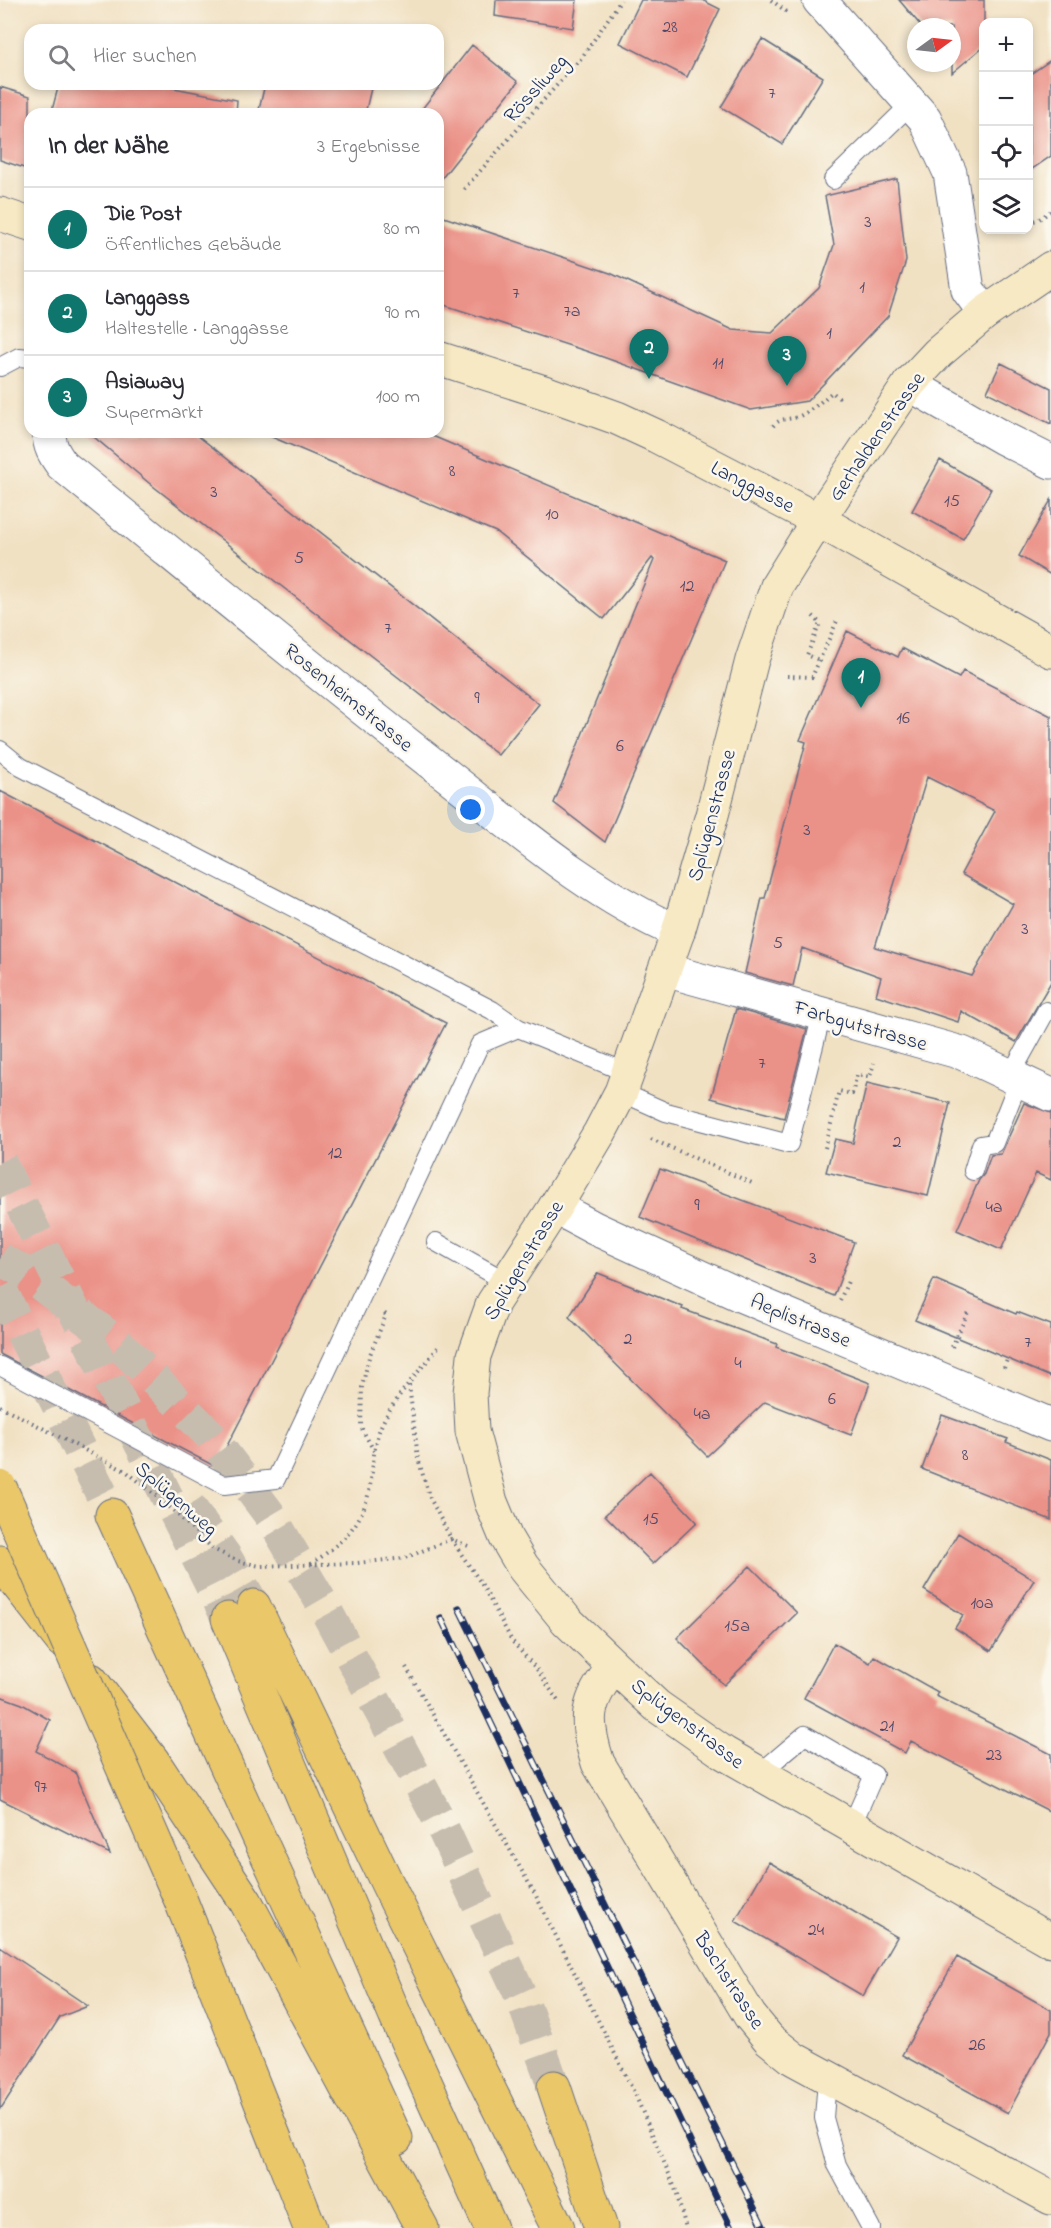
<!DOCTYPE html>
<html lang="de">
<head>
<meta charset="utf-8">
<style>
  :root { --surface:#fff; --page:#f7f7f7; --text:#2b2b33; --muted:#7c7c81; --line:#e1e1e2; --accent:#0f766e }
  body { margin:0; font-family:"Indie Flower",sans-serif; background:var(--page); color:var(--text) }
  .controls { position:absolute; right:18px; top:18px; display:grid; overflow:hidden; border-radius:12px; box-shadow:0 3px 9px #0003 }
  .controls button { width:54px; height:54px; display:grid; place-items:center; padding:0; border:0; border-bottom:2px solid var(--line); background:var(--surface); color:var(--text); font:30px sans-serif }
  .compass { position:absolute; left:907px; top:18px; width:54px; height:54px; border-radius:50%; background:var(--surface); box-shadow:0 3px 9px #0003; rotate:75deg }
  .you { position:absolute; left:471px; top:810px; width:21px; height:21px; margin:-15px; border:4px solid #fff; border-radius:50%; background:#1a73e8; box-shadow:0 0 0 9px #1a73e833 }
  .badge { display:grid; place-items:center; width:39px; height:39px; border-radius:50%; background:var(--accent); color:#fff; font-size:20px; font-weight:700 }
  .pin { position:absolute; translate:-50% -50px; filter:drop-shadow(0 2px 3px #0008) }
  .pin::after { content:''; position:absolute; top:32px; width:21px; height:18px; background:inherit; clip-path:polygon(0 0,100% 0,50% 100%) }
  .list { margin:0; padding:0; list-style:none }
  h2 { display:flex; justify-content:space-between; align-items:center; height:78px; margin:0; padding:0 24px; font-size:26px }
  h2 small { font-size:20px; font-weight:400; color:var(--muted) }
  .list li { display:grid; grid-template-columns:39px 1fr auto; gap:18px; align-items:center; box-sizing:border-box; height:84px; padding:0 24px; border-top:2px solid var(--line) }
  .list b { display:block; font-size:22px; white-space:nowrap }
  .list p { margin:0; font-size:20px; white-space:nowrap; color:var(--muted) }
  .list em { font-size:20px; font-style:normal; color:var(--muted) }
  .icon { flex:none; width:33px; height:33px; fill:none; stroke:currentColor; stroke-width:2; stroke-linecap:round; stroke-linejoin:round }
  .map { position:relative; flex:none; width:1051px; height:2228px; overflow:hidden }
  .search { position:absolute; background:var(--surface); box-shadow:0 3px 9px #0003; left:24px; top:24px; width:420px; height:66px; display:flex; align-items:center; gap:15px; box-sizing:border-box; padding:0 21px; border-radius:18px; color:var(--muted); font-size:22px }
  .panel { position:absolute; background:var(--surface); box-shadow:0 3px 9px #0003; left:24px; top:108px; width:420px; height:330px; border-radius:18px }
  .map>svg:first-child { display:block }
</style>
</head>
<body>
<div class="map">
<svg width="1051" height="2228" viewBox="0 0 1051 2228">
  <rect width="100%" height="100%" fill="#fbf7ec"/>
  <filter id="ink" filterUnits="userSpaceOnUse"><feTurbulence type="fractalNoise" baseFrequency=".0167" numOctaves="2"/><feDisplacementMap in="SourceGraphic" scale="12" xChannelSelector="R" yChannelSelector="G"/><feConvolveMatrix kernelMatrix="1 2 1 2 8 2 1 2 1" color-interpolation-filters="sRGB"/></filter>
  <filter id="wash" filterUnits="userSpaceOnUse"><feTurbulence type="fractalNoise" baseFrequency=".008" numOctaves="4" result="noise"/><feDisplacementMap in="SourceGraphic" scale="24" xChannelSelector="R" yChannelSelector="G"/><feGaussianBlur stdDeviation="1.35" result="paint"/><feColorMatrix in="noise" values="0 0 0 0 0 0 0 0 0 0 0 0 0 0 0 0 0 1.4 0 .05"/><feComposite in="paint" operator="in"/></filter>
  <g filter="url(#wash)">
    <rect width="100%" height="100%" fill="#f1e1c3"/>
    <g id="blocks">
      <!-- building -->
      <path fill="#eb9288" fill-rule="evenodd" d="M 496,0 L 577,0 L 573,28 L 495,16 Z
        M 641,0 L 702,0 L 720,9 L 687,77 L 620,43 Z
        M 899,0 L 984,0 L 984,46 L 952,73 L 952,27 L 922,27 Z
        M 762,39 L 823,77 L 782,144 L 721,107 Z
        M 472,45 L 518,82 L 438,183 L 438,114 L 418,114 Z
        M 1051,60 L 1051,156 L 1029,171 L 1029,75 Z
        M 59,84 L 153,84 L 237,100 L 236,114 L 51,114 Z
        M 265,84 L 372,84 L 365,114 L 258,114 Z
        M 0,87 L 30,96 L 30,170 L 0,160 Z
        M 897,179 L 906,261 L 888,316 L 807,401 L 751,410 L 589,352 L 438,303 L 438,215 L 610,273 L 733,330 L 772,333 L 819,288 L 834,245 L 825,196 Z
        M 1001,363 L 1051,388 L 1051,424 L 987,392 Z
        M 88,432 L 193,432 L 539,704 L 498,755 L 149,483 Z
        M 260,432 L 423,432 L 725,560 L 605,842 L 554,803 L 654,560 L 652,558 L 604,619 L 496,532 Z
        M 940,460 L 991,489 L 963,539 L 912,511 Z
        M 1051,500 L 1051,575 L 1019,556 Z
        M 847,631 L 898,657 L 902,648 L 959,678 L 963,671 L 1051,716 L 1051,982 L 1016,1042 L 961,1011 L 958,1022 L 876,995 L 881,977 L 802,948 L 793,986 L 745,973 L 762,898 L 765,898 L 806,742 L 800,740 ZM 927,777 L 995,811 L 961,874 L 1013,904 L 972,976 L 875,947 Z
        M 0,791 L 446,1023 L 216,1467 L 0,1354 Z
        M 736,1009 L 807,1029 L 784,1118 L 711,1098 Z
        M 867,1083 L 950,1103 L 928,1196 L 826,1172 L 835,1139 L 853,1143 Z
        M 1024,1103 L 1051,1113 L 1051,1180 L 1036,1173 L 1001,1250 L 957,1230 L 979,1180 L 984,1174 L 991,1155 L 1001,1154 Z
        M 660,1169 L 854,1242 L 834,1296 L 640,1217 Z
        M 598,1273 L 683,1307 L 682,1309 L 777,1344 L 776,1347 L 870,1383 L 851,1435 L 765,1402 L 707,1456 L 569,1317 Z
        M 934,1279 L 1016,1314 L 1017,1312 L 1051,1325 L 1051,1377 L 915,1320 Z
        M 942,1415 L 1008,1439 L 1006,1442 L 1051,1460 L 1051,1520 L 922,1469 Z
        M 650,1472 L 697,1522 L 653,1564 L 605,1515 Z
        M 958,1533 L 1034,1580 L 991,1651 L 955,1628 L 963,1615 L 924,1590 Z
        M 750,1566 L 797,1613 L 724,1685 L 677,1638 Z
        M 834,1643 L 870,1663 L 874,1656 L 938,1692 L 936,1696 L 1051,1754 L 1051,1812 L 911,1741 L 905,1753 L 804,1698 Z
        M 0,1696 L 22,1704 L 50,1720 L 36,1751 L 75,1772 L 110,1854 L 0,1799 Z
        M 769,1862 L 897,1937 L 863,1996 L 735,1921 Z
        M 0,1947 L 88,2006 L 60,2017 L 0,2110 Z
        M 957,1957 L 1051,2010 L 1051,2032 L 1008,2113 L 902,2055 Z"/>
    </g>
  </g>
  <g filter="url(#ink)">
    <use href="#blocks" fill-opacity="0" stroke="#666d81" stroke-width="1.5"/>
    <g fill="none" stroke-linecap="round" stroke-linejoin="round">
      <!-- highway-tunnel -->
      <path stroke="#c6bdaf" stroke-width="33" stroke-dasharray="33 16" stroke-linecap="butt" d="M 0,1162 L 228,1619
        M 0,1259 L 26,1273 L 120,1345 L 209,1434 L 270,1515 L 323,1605 L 437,1816 L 521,1996 L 554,2087
        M 0,1288 L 112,1515
        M 189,1506 L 225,1556 L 254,1606"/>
      <defs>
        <path id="lane" d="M 833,180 L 911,104
          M 0,367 L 19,357 L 30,358
          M 0,750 L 21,767 L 492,1010 L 518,1028
          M 1010,1076 L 1046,1011
          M 621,1092 L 666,1112 L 789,1144 L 822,1014
          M 973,1171 L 981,1145 L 994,1143 L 1019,1080
          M 436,1242 L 507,1282
          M 0,1366 L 224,1485 L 276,1479 L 480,1044 L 518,1028 L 628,1073
          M 759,1774 L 805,1735 L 874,1775 L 851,1827
          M 827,2079 L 824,2118 L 837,2165 L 871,2228"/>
        <path id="street" d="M 819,0 L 925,119 L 950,173 L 968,290 L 985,313
          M 909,384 L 1003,438 L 1051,462
          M 49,432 C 49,446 54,454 62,465 C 188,567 312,670 439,769 C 515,828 590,894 678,932
          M 665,970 L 962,1053 L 1051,1095
          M 555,1207 L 594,1228 L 740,1295 L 1051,1425"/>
        <path id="secondary" d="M 0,214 L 30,224
          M 1051,268 L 985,313 L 938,353 L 909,384 L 818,520 L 777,586 L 752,660 L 712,815 L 678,932 L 621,1092 L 600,1132 L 555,1207 L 493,1303 L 474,1356 L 470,1393 L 472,1431 L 491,1502 L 506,1538 L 523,1567 L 566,1620 L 614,1666 L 657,1706 L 724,1753 L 1051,1941
          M 438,358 L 550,394 L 617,418 L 656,436 L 818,520 L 1051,651
          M 614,1666 C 585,1703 584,1720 598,1763 L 750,2016 L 769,2039 L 794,2059 L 1051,2198"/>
        <path id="highway" d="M 112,1515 L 396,2138
          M 0,1562 L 62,1641
          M 254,1606 L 387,1883 L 558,2228
          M 228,1619 L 395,2015 L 491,2228
          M 91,1680 L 153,1761 L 246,1902 L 422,2228
          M 554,2087 L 601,2228
          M 276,2141 L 310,2228"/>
      </defs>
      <!-- lane casing -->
      <use href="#lane" stroke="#666d81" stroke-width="20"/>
      <!-- street casing -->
      <use href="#street" stroke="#666d81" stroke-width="35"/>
      <!-- secondary casing -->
      <use href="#secondary" stroke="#666d81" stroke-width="35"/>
      <!-- highway casing -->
      <use href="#highway" stroke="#666d81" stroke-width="35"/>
      <!-- path -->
      <path stroke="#666d81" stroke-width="4" stroke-dasharray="1.5 4.5" stroke-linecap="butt" d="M 771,0 L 787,12
        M 464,189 L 583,56 L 621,0
        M 1028,222 L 1038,220 L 1051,211
        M 773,426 C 782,416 788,421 800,416 C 812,410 822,401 832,392 L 841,400
        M 813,616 L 820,623 L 807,655 L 819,660
        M 787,676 L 812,677 L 837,621
        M 651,1139 L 752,1183
        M 825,1148 L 839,1091 L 852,1094 L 857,1074 L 870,1077 L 874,1063
        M 840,1300 L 849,1279
        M 952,1347 L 968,1312
        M 1004,1368 L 1007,1360
        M 409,1385 L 418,1458 L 429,1496 L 451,1539 L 481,1583 L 512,1641 L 539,1672 L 558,1701
        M 374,1451 L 361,1427 L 362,1387 L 369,1357 L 386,1315 L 383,1312
        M 199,1535 L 213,1549 L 238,1561 L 260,1566 L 357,1563 L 405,1558 L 451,1539 L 471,1547
        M 311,1564 C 339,1545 362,1526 369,1491 C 374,1468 372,1445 382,1424 C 395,1396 420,1371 439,1346
        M 406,1667 L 535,1894 L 635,2094 L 675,2188 L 686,2228"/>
      <!-- lane -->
      <use href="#lane" stroke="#fff" stroke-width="18"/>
      <!-- street -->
      <use href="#street" stroke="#fff" stroke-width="33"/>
      <!-- secondary -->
      <use href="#secondary" stroke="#f7e9c3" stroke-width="33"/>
      <!-- highway -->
      <use href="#highway" stroke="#eac769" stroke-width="33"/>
      <defs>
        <path id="rail" d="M 459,1608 L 764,2228
          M 441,1618 L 731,2228"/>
      </defs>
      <!-- rail casing -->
      <use href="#rail" stroke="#1b2f5e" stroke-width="7"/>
      <!-- rail -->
      <use href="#rail" stroke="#fbf7ec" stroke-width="4.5" stroke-dasharray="14" stroke-linecap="butt"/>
      <defs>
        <path id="highway-bridge" d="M 0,1487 L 181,1901 L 276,2141"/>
      </defs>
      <!-- highway-bridge casing -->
      <use href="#highway-bridge" stroke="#666d81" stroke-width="35" stroke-linecap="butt"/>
      <!-- path-bridge -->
      <path stroke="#666d81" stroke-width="4" stroke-dasharray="1.5 4.5" stroke-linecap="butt" d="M 0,1406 L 127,1472 L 162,1500 L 199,1535"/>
      <!-- highway-bridge -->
      <use href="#highway-bridge" stroke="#eac769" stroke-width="33"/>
    </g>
  </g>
  <g text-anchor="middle" stroke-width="5" stroke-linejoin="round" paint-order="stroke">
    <!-- number labels -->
    <g font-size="18" fill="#4f4868">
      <text x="670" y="32">28</text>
      <text x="772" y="98">7</text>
      <text x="868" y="227">3</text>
      <text x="862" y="292">1</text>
      <text x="516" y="298">7</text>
      <text x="572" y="316">7a</text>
      <text x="829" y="338">1</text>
      <text x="718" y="368">11</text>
      <text x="452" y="476">8</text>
      <text x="214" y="497">3</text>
      <text x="952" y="506">15</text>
      <text x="552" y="519">10</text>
      <text x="299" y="563">5</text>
      <text x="687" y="591">12</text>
      <text x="388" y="633">7</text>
      <text x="477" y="703">9</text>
      <text x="903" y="723">16</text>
      <text x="620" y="751">6</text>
      <text x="807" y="835">3</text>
      <text x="1025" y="934">3</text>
      <text x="778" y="948">5</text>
      <text x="762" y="1068">7</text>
      <text x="897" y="1147">2</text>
      <text x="335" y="1158">12</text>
      <text x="697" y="1210">9</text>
      <text x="994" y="1212">4a</text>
      <text x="813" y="1263">3</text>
      <text x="628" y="1344">2</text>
      <text x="1028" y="1347">7</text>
      <text x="738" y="1368">4</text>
      <text x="832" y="1404">6</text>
      <text x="702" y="1419">4a</text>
      <text x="965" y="1460">8</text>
      <text x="651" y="1524">15</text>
      <text x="982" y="1608">10a</text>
      <text x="737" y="1631">15a</text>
      <text x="887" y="1731">21</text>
      <text x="994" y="1760">23</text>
      <text x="41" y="1792">97</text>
      <text x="816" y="1935">24</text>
      <text x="977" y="2050">26</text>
    </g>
    <!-- street labels -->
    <g font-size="21" fill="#1b2f5e" stroke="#fbf7ec">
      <text transform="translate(535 88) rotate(-48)" y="7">Rössliweg</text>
      <text transform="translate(876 436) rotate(-55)" y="7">Gerhaldenstrasse</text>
      <text transform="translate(753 486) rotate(27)" y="7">Langgasse</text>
      <text transform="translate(349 697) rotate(39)" y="7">Rosenheimstrasse</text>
      <text transform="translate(711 815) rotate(-75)" y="7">Splügenstrasse</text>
      <text transform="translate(861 1025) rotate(16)" y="7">Farbgutstrasse</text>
      <text transform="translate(523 1260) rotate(-59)" y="7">Splügenstrasse</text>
      <text transform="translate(801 1320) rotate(23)" y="7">Aeplistrasse</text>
      <text transform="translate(177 1498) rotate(41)" y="7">Splügenweg</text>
      <text transform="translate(688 1723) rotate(37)" y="7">Splügenstrasse</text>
      <text transform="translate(730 1980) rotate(57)" y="7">Bachstrasse</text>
    </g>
  </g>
</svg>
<div class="controls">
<button>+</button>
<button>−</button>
<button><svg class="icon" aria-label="locate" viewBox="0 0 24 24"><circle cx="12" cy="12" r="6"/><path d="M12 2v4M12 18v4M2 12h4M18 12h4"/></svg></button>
<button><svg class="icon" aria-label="layers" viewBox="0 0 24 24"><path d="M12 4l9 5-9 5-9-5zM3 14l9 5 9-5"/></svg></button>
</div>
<svg class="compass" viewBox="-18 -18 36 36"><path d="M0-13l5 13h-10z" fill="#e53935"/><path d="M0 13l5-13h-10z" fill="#7c7c81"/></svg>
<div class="you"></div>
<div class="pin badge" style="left:861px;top:708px">1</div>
<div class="pin badge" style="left:649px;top:379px">2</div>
<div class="pin badge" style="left:787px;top:386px">3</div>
<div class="search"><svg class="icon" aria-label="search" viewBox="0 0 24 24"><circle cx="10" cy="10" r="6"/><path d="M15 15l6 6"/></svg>Hier suchen</div>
<section class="panel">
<h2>In der Nähe<small>3 Ergebnisse</small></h2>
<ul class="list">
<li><span class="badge">1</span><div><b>Die Post</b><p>Öffentliches Gebäude</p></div><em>80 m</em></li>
<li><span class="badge">2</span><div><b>Langgass</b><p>Haltestelle · Langgasse</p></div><em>90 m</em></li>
<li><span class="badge">3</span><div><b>Asiaway</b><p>Supermarkt</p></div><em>100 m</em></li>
</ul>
</section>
</div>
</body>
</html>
